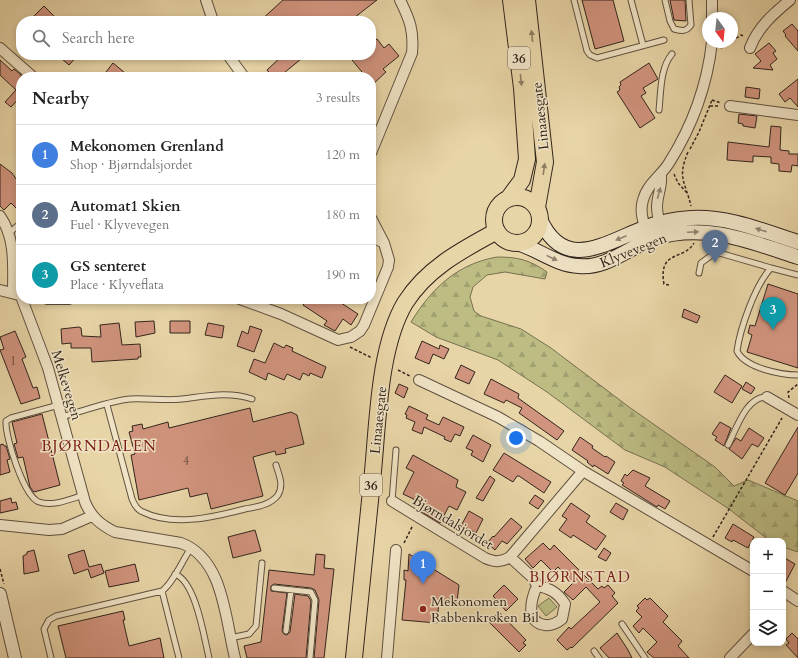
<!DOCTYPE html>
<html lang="en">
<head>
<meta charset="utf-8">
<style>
  :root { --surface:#fff; --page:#f6f6f6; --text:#222; --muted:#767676; --line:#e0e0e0; --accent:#0b8043 }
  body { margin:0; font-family:Cardo,serif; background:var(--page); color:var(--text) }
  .controls { position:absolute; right:12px; bottom:12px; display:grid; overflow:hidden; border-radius:8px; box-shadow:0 2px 6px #0003 }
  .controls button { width:36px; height:36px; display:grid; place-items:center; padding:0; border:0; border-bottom:1px solid var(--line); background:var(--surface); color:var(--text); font:20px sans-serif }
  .compass { position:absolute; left:702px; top:12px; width:36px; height:36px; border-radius:50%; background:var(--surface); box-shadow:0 2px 6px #0003; rotate:165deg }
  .you { position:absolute; left:516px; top:438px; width:14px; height:14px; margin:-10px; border:3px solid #fff; border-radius:50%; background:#1a73e8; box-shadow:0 0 0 6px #1a73e833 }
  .badge { display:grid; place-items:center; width:26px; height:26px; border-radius:50%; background:var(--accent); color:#fff; font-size:13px; font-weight:700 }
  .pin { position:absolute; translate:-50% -33px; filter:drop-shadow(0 1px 2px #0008) }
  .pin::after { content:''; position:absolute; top:21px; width:14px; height:12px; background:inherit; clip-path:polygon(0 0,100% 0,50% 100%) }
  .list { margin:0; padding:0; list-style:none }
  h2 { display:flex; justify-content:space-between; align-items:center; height:52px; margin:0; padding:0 16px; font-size:17px }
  h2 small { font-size:13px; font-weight:400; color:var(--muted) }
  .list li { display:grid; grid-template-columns:26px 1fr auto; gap:12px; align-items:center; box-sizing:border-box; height:60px; padding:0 16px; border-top:1px solid var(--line) }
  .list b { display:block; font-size:15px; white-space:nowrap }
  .list p { margin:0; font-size:13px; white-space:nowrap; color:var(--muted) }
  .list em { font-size:13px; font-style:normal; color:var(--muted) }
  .icon { flex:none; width:22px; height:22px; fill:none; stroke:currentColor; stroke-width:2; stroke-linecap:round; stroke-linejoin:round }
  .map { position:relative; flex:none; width:798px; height:658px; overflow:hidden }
  .search { position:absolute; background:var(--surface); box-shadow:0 2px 6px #0003; left:16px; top:16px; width:360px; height:44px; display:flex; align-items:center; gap:10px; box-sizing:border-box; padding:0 14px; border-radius:16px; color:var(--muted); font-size:15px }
  .panel { position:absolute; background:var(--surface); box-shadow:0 2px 6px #0003; left:16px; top:72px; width:360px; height:232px; border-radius:16px }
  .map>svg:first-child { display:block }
</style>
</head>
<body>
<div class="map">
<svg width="798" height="658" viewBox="0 0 798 658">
  <defs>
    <pattern id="forest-firs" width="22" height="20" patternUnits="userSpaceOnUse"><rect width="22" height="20" fill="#bcbc83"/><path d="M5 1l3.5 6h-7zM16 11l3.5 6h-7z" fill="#a2a171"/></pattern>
  </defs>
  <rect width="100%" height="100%" fill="#e8d5a7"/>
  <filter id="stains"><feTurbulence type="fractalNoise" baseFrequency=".005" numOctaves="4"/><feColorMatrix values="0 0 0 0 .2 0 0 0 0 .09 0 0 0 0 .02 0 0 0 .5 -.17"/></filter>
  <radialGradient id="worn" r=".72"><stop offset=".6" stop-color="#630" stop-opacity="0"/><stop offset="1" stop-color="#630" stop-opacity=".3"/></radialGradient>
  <!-- forest -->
  <path fill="url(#forest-firs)" stroke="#777050" d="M 497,257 C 518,257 530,260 547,272 L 545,279 L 505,272 L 487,275 L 473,287 L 470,297 L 474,311 L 481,316 L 521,329 L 551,348 L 629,407 L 715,467 L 734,486 L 748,480 L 798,501 L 798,552 L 783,547 L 783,541 L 770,541 L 729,509 L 665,467 L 625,450 L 547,392 L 498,360 L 436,337 L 411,322 C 432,288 457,264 497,257 Z"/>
  <!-- park -->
  <path fill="#bcbc83" stroke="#777050" d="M 549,598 L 557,607 L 546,616 L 538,606 Z"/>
  <!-- building -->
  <path fill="#d1947e" stroke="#32251d" d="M 283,0 L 377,0 L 350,21 L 260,21 Z
    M 582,0 L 613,0 L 624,41 L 595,49 Z
    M 670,0 L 685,0 L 686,21 L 674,20 Z
    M 44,6 L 59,21 L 29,21 Z
    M 792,24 L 798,31 L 798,51 L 785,36 L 786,35 L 783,31 Z
    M 377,39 L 384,48 L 389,44 L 399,56 L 383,69 L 386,72 L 371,86 L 371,77 L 366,77 L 348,55 L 371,55 L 371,43 Z
    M 769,43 L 776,51 L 773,53 L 777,59 L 770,65 L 773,70 L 753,68 L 761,61 L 755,54 Z
    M 65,55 L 78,55 L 69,65 L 62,59 Z
    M 283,55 L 306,55 L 279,77 L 273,77 L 267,70 Z
    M 0,60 L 12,71 L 14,69 L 21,75 L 21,96 L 11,107 L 5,102 L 16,90 L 0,75 Z
    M 113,63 L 119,68 L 130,77 L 111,77 L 106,72 Z
    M 649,63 L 658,79 L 643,88 L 646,93 L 641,96 L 655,118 L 640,128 L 617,92 L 620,90 L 619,87 L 621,85 L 620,82 Z
    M 798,79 L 798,107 L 790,98 L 785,102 L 779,94 Z
    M 746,87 L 760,89 L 759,99 L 745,97 Z
    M 739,114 L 757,116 L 755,128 L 743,126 L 743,124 L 738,123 Z
    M 771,126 L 781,127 L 780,150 L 789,151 L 789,154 L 798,154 L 798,166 L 792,165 L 791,172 L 779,171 L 779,164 L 771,163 L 771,157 L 753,156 L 753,162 L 727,160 L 728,142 L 769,147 Z
    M 0,164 L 12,173 L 21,186 L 21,213 L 11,203 L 4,210 L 0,206 Z
    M 768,284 L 798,294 L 798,368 L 747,352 L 752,335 L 748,333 L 750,325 L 755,326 Z
    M 307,299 L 335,299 L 358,314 L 351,325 L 343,319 L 335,331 L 324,325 L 327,321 L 303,305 Z
    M 684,309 L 700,316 L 697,323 L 682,317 Z
    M 154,321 L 155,333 L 136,337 L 135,322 Z
    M 170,321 L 190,321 L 190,333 L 170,333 Z
    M 119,323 L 122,345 L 140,344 L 141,357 L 138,357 L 138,359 L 92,362 L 91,348 L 71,348 L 71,343 L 62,344 L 61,329 L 79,327 L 81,328 L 82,336 L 101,337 L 100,325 Z
    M 208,323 L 224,326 L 222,338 L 205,335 Z
    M 250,326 L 262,330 L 254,352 L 237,346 L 242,331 L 248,334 Z
    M 15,331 L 26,357 L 22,359 L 33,388 L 37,387 L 40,398 L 21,404 L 0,350 L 4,349 L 0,337 Z
    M 422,341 L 439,349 L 440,345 L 449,349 L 444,359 L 433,354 L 429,364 L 415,358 Z
    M 274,343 L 284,348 L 286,345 L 293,348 L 292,351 L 326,367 L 322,378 L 310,373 L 309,376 L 303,373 L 300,380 L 287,374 L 284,380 L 268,373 L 266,380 L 249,372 L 254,359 L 265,363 Z
    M 461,365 L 475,372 L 469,384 L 455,378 Z
    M 725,375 L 742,386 L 732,403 L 714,392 Z
    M 491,379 L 519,394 L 518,398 L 564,431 L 557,440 L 519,413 L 522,408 L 506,400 L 504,403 L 484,394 Z
    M 746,382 L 755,388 L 751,394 L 742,389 Z
    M 399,384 L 408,388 L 404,398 L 395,393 Z
    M 409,406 L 428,415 L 426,419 L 439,425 L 443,417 L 464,427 L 460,436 L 455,434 L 451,442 L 444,439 L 445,437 L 424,427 L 422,434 L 412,430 L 415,422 L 406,418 L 407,415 L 405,414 Z
    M 250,408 L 253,422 L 291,412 L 297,415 L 304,444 L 285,449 L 286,453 L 276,455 L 275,451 L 253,457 L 263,496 L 211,509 L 207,493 L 190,497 L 188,488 L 139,500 L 131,455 L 135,454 L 129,432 L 133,431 L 132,426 L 142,424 L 143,429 L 168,422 L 169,428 Z
    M 42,414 L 60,485 L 34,492 L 30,487 L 23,457 L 18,458 L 14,444 L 17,443 L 12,422 Z
    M 720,422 L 731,428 L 724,446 L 715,440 L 717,437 L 712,434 Z
    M 798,427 L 798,473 L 785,495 L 765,483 Z
    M 749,428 L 764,438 L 758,447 L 752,444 L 742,459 L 729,449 L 736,438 L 741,441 Z
    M 473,435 L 491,445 L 483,462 L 471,455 L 473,451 L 466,448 Z
    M 580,437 L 593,446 L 592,448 L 605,457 L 606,456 L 615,462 L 608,474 L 594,465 L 593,467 L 587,462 L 588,461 L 572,450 Z
    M 3,444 L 4,446 L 6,446 L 10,459 L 7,460 L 10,472 L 0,475 L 0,445 Z
    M 504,453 L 551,482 L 544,493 L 519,476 L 517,476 L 513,482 L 493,470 Z
    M 413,455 L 458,480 L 456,487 L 466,492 L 457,510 L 449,506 L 440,523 L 420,511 L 424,504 L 403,494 L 414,472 L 406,468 Z
    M 633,470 L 650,478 L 645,486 L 670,501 L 665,509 L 658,505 L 657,507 L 622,485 L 624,483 L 621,481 L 625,474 L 627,476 Z
    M 490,476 L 495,480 L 483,501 L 476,498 Z
    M 535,495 L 544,501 L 538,509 L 529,503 Z
    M 11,498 L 12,503 L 16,502 L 18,509 L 0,513 L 0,501 Z
    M 571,503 L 590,516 L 586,522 L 606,536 L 596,550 L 573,535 L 571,538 L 559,530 L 567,519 L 562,516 Z
    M 616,503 L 628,510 L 623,520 L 610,512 Z
    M 469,511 L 483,519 L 476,533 L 461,526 Z
    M 511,518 L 522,527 L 507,544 L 502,541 L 495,550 L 487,543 L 493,536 L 494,537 Z
    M 733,524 L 754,537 L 748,548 L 733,540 L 732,542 L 725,538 Z
    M 255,530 L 261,551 L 233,558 L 228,537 Z
    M 543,543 L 550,550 L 554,545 L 598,589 L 602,586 L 604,588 L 608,585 L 615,593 L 612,596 L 618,603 L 572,648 L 571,647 L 567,650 L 557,640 L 569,627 L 571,629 L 600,602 L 586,587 L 573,600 L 564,592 L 573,583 L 558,567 L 553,572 L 541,560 L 533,568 L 525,559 Z
    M 604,548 L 611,553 L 606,561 L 598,557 Z
    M 34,550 L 39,571 L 24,574 L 23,556 L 27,554 L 27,552 Z
    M 84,550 L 89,567 L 101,564 L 104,573 L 91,578 L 88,569 L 74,574 L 68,555 Z
    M 316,554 L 325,555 L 324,568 L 334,569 L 324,658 L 314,658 L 319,600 L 315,590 L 311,588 L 274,584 L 271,586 L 271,591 L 287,593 L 282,631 L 284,634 L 287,635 L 290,632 L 295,594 L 308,596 L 311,601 L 306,658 L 247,658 L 244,646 L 261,642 L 269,570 L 314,575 Z
    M 409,554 L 459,585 L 457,602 L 439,601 L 437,623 L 402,620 L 406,580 L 404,580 L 404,570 L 408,571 Z
    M 783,557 L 795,564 L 784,585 L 783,585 Z
    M 135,564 L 139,581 L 109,587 L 105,571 Z
    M 504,585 L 518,599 L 506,611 L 493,596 Z
    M 645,598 L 647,600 L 650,598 L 668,616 L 663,622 L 682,641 L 678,646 L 689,658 L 654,658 L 647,652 L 657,642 L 643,628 L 639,633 L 633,626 L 642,617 L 636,611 L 639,608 L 637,606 Z
    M 123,611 L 125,620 L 123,620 L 129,646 L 160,638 L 164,658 L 66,658 L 58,626 Z
    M 499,612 L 526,640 L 523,643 L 526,645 L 519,652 L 489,622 Z
    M 617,633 L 628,650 L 632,658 L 609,658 L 600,648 Z
    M 792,633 L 798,639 L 798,658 L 786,645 L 789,643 L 786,639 Z"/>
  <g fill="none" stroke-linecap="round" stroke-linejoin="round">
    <defs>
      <path id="service" d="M 574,0 L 587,51 L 590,55 L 597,58 L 664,40
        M 631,0 L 643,45
        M 665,0 L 670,21 L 674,29 C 682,31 686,32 691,25 L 689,0
        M 659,110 C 661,92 660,68 672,54
        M 9,233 L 21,223
        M 699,273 L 701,263 L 716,252 L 771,268
        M 798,275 L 771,268 C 755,285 740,329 737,351 C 745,368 781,375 798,375
        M 59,405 L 11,418 L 6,421 C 5,437 24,497 39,502 C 53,507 70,499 84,495
        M 107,405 L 132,499 C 134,504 137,510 143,512 C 173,527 214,517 245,509 C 256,507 271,505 278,495 C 284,485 279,475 276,465
        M 62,417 C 83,411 109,401 130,399 C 148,398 165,401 182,399 C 207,396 228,391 252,399
        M 728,445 C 736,430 746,396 767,397
        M 392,501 L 396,450
        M 175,574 C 196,582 204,637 209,658
        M 274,588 L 311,592 L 315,600 L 310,658
        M 162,591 L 179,658
        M 622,624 L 645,658
        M 286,631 L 291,590
        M 230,638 L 249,634 L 256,626 L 262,563
        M 594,651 L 599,658
        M 51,658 L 44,629 L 49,620 L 56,616 L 162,591 C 173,583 182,561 191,548"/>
      <path id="minor" d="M 206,0 L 213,21
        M 712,0 L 712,18
        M 0,48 L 33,77
        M 750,48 C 758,27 773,14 790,0
        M 228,55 L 244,77
        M 730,106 L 798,115
        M 371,153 L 412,53 C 414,31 410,20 400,0
        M 0,216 C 16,239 13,267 13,293
        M 371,218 L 384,243
        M 658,228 C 660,221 657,214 657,207 C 657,196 662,187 661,176
        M 649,232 C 642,224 640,210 643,200 C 647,184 661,176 669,163 C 693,125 707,87 712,42
        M 0,290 L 19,295
        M 22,299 L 48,368 L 85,502 C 91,517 101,525 115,532 L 181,543 C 224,559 225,619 235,658
        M 47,299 L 69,299
        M 240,299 L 281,314 L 338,340 L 351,337 L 360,331 L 364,325 L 388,267 L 389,260 L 384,243 L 371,236
        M 419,380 L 498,417 L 539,441 L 583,471 L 753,571
        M 767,397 L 798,415
        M 392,501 L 485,558 C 494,562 501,563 510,557 L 583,471
        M 0,525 L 49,530 L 62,529 L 92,516
        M 510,557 L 533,578 L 537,586 C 531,599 525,623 545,625 C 552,626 557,623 562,619 L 565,604 C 558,593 550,588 537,586
        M 783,591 L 798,601
        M 387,658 L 396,550
        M 730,658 L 753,634"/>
      <path id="tertiary" d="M 0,594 L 15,658"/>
      <path id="secondary" d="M 540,219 C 564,273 605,243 644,228 C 659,222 675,219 691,218 C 728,216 763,231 798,242
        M 517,243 C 538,249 556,265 579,266 C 607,269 630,246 655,238 C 704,222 752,242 798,257"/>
      <path id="trunk" d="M 527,0 L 545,162 L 537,207
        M494 220a23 23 0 1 1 46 0a23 23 0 1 1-46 0Z
        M 508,199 L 522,180 L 527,159 L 522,88 L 511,0
        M 354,658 C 360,596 367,534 373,471 C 378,420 379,347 405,303 C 427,268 462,250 497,231"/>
    </defs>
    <!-- service casing -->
    <use href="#service" stroke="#605140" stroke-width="7"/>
    <!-- minor casing -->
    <use href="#minor" stroke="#605140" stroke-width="12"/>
    <!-- tertiary casing -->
    <use href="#tertiary" stroke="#605140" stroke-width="14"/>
    <!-- secondary casing -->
    <use href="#secondary" stroke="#32251d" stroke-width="16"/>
    <!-- trunk casing -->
    <use href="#trunk" stroke="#32251d" stroke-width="18"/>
    <!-- path -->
    <path stroke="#32251d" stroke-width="1.5" stroke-dasharray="3 2" stroke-linecap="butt" d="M 732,41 L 741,35 L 744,36
      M 721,48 L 731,42
      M 712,100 L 721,103
      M 710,106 L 720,106
      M 690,149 L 699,132 L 712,100
      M 688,152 C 677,178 685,181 691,206
      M 674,174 L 678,183 L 687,193
      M 669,285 L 664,284 C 658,249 684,261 694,243
      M 350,347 L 372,358
      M 398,370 L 410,376
      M 789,398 L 788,392 L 798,384
      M 713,537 L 782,418
      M 404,543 L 413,525
      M 0,569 L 4,584"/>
    <!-- service -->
    <use href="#service" stroke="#f0e4c6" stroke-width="5"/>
    <!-- minor -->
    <use href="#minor" stroke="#f0e4c6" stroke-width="10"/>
    <!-- tertiary -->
    <use href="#tertiary" stroke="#f0e4c6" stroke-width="12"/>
    <!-- secondary -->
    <use href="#secondary" stroke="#f0e4c6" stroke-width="14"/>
    <!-- trunk -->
    <use href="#trunk" stroke="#e8d5a7" stroke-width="16"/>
  </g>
  <!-- one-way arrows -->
  <defs><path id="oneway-solid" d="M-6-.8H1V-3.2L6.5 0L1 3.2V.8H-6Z"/></defs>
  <g fill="#8d7d62">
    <use href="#oneway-solid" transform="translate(532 36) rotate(-96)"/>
    <use href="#oneway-solid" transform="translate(521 80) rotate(84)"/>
    <use href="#oneway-solid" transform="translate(544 169) rotate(-82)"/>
  </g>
  <g fill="#918472">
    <use href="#oneway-solid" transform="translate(659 193) rotate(-75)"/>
    <use href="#oneway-solid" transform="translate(761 230) rotate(-162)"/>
    <use href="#oneway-solid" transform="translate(693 232) rotate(-2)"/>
    <use href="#oneway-solid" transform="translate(621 238) rotate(157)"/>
    <use href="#oneway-solid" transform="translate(552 258) rotate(26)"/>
  </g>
  <!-- markers -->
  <circle fill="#8f2418" stroke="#f0e4c6" stroke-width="1.5" cx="423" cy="609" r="4"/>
  <g text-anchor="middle" stroke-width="3" stroke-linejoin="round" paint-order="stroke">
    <!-- number labels -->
    <g font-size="12" fill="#5a4135">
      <text x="13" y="365">1</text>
      <text x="186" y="465">4</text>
    </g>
    <!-- shield labels -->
    <g fill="#f0e4c6" stroke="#6b5e50" stroke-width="1">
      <rect x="508" y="47" width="22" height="22" rx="3"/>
      <rect x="360" y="474" width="22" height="22" rx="3"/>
    </g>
    <g font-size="13" font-weight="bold" fill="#32251d">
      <text x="519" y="63">36</text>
      <text x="371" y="490">36</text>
    </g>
    <!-- street labels -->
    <g font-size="14" fill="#32251d" stroke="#f0e4c6">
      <text transform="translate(540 116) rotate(-96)" y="5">Linaaesgate</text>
      <text transform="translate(633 250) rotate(-22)" y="5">Klyvevegen</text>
      <text transform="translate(67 385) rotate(73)" y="5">Melkevegen</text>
      <text transform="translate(378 420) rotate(-84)" y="5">Linaaesgate</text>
      <text transform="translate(453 522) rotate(31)" y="5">Bjørndalsjordet</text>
    </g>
    <!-- poi labels -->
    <g font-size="14" fill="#32251d" stroke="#f0e4c6" text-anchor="start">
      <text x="431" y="606">Mekonomen<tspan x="431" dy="16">Rabbenkroken Bil</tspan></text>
    </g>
    <!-- neighbourhood labels -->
    <g font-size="15" letter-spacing="1" fill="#7a1f14" stroke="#f0e4c6">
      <text x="99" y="451">BJØRNDALEN</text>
      <text x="580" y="582">BJØRNSTAD</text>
    </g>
  </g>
  <rect width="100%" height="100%" filter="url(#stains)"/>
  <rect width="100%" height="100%" fill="url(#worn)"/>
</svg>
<div class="controls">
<button>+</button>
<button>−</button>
<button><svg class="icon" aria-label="layers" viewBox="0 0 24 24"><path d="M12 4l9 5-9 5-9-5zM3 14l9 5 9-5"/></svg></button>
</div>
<svg class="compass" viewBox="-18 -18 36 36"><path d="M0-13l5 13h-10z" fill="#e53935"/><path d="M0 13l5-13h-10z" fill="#767676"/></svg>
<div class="you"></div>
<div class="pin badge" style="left:423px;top:584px;background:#3f7fe0">1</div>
<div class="pin badge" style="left:715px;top:263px;background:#5c6f8a">2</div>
<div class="pin badge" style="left:773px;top:330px;background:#0f9aa8">3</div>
<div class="search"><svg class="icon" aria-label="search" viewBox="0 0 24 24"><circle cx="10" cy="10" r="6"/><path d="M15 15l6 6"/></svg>Search here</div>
<section class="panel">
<h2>Nearby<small>3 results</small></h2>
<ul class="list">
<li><span class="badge" style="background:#3f7fe0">1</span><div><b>Mekonomen Grenland</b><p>Shop · Bjørndalsjordet</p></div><em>120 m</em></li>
<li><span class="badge" style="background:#5c6f8a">2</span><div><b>Automat1 Skien</b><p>Fuel · Klyvevegen</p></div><em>180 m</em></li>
<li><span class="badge" style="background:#0f9aa8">3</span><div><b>GS senteret</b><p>Place · Klyveflata</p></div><em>190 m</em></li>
</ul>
</section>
</div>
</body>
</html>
